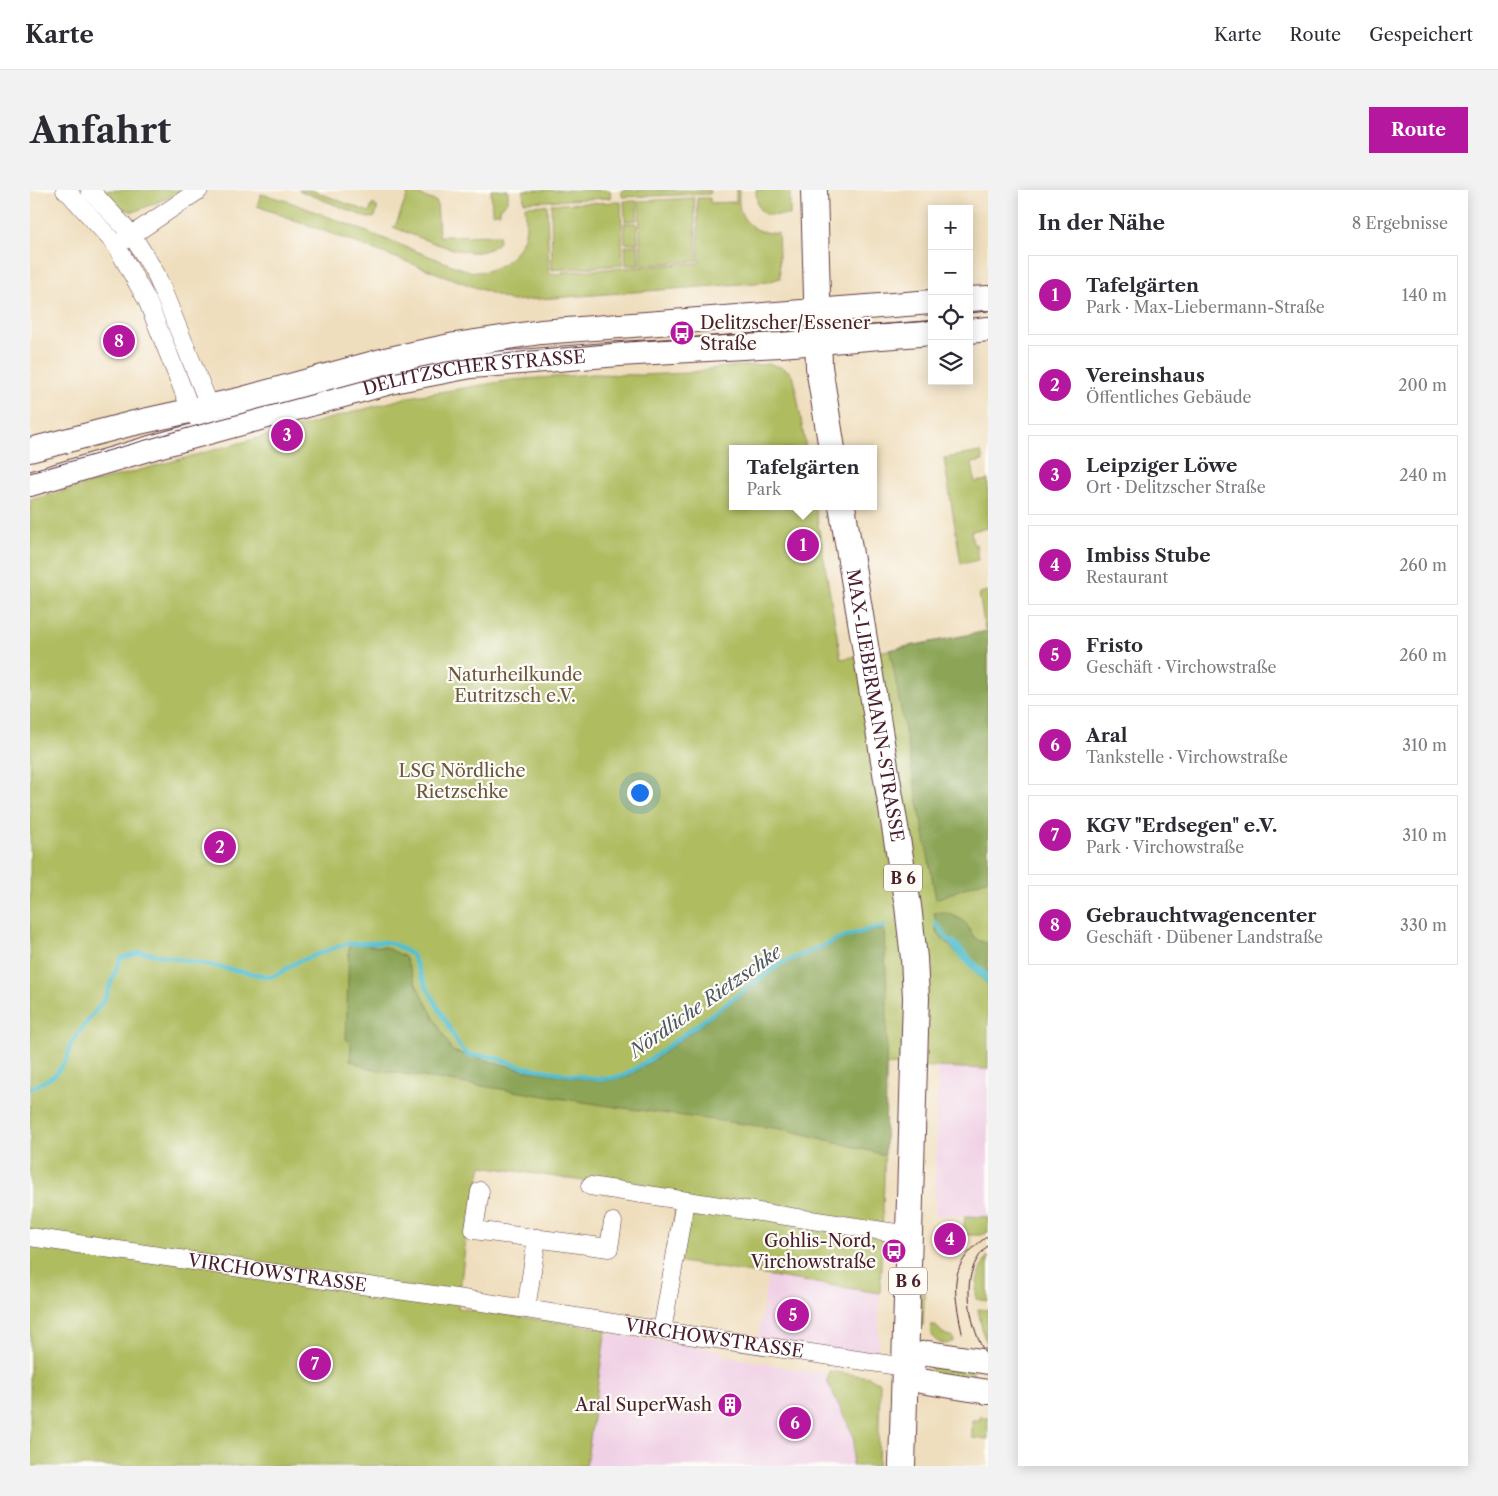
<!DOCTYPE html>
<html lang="de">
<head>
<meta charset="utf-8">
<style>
  :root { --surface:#fff; --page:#f2f2f3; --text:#2b2b33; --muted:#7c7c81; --line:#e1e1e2; --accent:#b5179e }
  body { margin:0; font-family:"Libre Caslon Text",serif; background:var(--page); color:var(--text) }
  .controls { position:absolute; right:15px; top:15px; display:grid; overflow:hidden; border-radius:0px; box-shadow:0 2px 12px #0003 }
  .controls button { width:45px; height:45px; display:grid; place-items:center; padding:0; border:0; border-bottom:1px solid var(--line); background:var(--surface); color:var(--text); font:25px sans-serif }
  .you { position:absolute; left:609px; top:602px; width:18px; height:18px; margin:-12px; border:4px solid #fff; border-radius:50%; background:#1a73e8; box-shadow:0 0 0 8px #1a73e833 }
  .badge { display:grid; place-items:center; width:32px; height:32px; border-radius:50%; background:var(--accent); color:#fff; font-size:16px; font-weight:700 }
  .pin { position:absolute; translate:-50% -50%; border:2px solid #fff; box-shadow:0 1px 5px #0006 }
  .popup { position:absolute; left:699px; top:255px; width:148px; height:65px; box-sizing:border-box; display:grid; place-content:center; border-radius:0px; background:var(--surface); filter:drop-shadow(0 1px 4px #0005); font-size:16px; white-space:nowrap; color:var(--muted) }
  .popup b { font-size:19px; color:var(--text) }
  .popup::after { content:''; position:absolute; left:50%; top:100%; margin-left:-10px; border:10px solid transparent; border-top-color:var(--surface) }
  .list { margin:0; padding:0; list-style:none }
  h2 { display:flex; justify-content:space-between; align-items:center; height:65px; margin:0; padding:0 20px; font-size:21px }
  h2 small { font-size:16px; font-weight:400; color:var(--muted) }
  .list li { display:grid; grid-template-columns:32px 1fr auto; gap:15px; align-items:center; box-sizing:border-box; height:80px; margin:0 10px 10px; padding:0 10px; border:1px solid var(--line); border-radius:0px }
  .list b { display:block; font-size:19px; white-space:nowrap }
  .list p { margin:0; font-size:16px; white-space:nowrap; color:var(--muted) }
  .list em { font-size:16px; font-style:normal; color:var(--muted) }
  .icon { flex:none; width:28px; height:28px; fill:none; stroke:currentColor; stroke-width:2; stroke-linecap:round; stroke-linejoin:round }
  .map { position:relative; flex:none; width:958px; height:1276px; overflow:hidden; border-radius:0px }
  header { display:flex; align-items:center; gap:30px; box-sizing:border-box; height:70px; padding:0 25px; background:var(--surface); border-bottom:1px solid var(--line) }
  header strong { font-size:24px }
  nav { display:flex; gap:28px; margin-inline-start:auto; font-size:18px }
  .intro { display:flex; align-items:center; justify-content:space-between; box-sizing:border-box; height:120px; padding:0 30px }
  h1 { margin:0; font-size:35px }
  .button { padding:12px 22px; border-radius:0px; background:var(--accent); color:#fff; font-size:18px; font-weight:700 }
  main { display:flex; gap:30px; padding:0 30px }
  aside { flex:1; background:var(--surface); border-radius:0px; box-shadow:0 2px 12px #0003 }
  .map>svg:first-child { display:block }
</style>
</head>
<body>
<header>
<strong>Karte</strong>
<nav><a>Karte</a><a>Route</a><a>Gespeichert</a></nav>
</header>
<div class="intro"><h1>Anfahrt</h1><a class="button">Route</a></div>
<main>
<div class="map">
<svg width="958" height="1276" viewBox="0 0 958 1276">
  <rect width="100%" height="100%" fill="#fdfcf7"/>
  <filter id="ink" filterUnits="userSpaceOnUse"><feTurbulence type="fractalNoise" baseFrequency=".02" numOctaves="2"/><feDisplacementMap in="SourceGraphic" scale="10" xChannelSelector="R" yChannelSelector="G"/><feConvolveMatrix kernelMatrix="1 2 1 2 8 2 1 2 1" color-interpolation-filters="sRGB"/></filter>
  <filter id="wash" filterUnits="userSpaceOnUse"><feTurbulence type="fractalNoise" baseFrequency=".0096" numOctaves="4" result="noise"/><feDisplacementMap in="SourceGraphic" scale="20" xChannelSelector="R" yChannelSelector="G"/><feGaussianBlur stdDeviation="1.12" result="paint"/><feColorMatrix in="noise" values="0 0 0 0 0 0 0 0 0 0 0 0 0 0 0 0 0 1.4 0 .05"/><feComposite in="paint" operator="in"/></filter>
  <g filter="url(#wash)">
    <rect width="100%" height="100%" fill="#efdebd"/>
    <!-- built -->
    <path fill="#f0d0e5" d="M 908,876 L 958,879 L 958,1027 L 905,1025 Z
      M 738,1086 L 850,1103 L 848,1167 L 728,1148 Z
      M 575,1143 L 693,1161 L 692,1165 L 779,1182 L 839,1187 L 848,1276 L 556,1276 Z"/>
    <!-- green -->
    <path fill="#afbc5f" stroke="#7c6e45" d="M 66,0 L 151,0 L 145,5 L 103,22 L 76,12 Z
      M 268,0 L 281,0 L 339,22 L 343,14 L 347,17 L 347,20 L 345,27 L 338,28 Z
      M 461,0 L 478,0 L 478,10 L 470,19 L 470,23 L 462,23 Z
      M 493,0 L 580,0 L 581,8 L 494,12 Z
      M 592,0 L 680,0 L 680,4 L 592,7 Z
      M 706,0 L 709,0 C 709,6 708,14 710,20 C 716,37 731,44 748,43 L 750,88 L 738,92 L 482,111 L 227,16 L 231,4 L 255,10 L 422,75 C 430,78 437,81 445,82 C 466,83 487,67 494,47 C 497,37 496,26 495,16 L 517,15 L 519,83 L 532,84 L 532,82 L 669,73 L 667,8 L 680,8 L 680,13 L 706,12 Z
      M 726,0 L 760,0 L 760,25 C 735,25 727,29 726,0 Z
      M 379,1 L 407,12 L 409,46 L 469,45 L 469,52 C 464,57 457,61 449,62 C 428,65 383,45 363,37 L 366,34 Z
      M 664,8 L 667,71 L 611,75 L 609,11 Z
      M 594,11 L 607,11 L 607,30 L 595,31 Z
      M 591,12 L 593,75 L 522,80 L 521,14 Z
      M 594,33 L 607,33 L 608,53 L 595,53 Z
      M 608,55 L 609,75 L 596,75 L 595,56 Z
      M 739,174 C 750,177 759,178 764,188 L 776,259 L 703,259 L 703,316 L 785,316 L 811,469 L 958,441 L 958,879 L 856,875 L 854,989 L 850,1103 L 638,1070 L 648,1005 L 452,976 L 437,1040 L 428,1118 L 576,1139 L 556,1276 L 0,1276 L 0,310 L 379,207 L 482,190 L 564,184 L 610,185 L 658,183 L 685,178 Z
      M 951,262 L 953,271 L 942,273 L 945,292 L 958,290 L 958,338 L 941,341 L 943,354 L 946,354 L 948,370 L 931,374 L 914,268 Z
      M 958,401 L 958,439 L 955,439 L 949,403 Z
      M 935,1026 L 958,1027 L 958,1042 L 952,1045 L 933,1045 Z
      M 958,1066 L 958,1111 L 946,1109 C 946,1093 948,1079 958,1066 Z
      M 890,1089 L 895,1089 L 893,1135 L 890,1135 Z
      M 948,1119 L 958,1120 L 956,1143 L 958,1143 L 958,1155 L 953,1144 Z
      M 901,1135 L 905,1135 C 911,1142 914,1145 923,1147 L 924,1151 L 916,1154 C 904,1152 900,1147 901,1135 Z
      M 901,1169 L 944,1176 L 942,1194 L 900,1187 Z
      M 799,1181 L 839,1187 L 850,1193 L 848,1276 L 822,1276 L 824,1247 L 797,1191 Z
      M 950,1226 L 958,1227 L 958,1249 L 942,1248 L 942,1230 L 950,1230 Z"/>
    <!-- forest -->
    <path fill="#8ba456" stroke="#6a6240" d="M 958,441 L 958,689 L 906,709 L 860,460 Z
      M 913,722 C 919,724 926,726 932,730 C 943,737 937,750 958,753 L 958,795 L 906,742 L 906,733 L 904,723 Z
      M 847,740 L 854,740 L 857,807 L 855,965 L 759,940 L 586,917 L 336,878 L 320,870 L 321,854 L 316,849 L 319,756 L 331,755 L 355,757 L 375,767 L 386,794 L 422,861 L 493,880 L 568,891 L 583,890 L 597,887 L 624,870 L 751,775 L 815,748 Z"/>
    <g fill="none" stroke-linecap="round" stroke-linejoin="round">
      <!-- stream -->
      <path stroke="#54bfce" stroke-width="4.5" d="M 906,733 L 930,765 L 958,792
        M 923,751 L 958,787
        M 0,899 L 24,886 L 37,869 L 41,853 L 75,808 L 91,768 L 112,762 L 240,787 L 250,783 L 267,772 L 315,754 L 356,752 L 366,755 L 382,765 L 395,794 L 430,857 L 438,865 L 459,866 L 493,877 L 568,889 L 582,888 L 595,885 L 622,868 L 750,774 L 813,747 L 845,738 L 854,737"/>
    </g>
  </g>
  <g filter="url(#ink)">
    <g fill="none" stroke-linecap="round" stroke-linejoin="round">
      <defs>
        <g id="minor">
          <path d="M 35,0 L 39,3 L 86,55 L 117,110 L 161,220 L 167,228"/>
          <path d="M 60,0 L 102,45 L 126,84 L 180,217 L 181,228"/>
          <path d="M 93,51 L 169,0"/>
          <path d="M 560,996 L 879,1045"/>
          <path d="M 450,1001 L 444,1040 L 579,1058 L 583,1032"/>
          <path id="s1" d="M 0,1047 L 252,1084 L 433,1109 L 652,1144 L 875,1177"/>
          <path d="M 496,1119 L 507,1048"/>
          <path d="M 632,1141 L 655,1011"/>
        </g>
        <g id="secondary">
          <path d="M 939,109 L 958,108"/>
          <path d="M 939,141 L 958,139"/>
          <path d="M 0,260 L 100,234 L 209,210 L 355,170 L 425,155 L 511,142 L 902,112"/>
          <path id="s2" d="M 0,294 L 124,257 L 368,190 L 441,176 L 589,164 L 750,155 L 902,143"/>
          <path d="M 958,1172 L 898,1163 L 892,1164 L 875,1177 L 891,1191 L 958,1202"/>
        </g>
        <g id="primary">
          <path d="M 784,0 L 789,177 L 802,259"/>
          <path id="s3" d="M 812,316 L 878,716 L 884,768 L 886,808 L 872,1276"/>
        </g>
      </defs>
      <!-- minor casing -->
      <use href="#minor" stroke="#633c41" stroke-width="19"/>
      <!-- secondary casing -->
      <use href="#secondary" stroke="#633c41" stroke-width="26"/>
      <!-- primary casing -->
      <use href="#primary" stroke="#633c41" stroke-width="28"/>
      <!-- minor -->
      <use href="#minor" stroke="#fff" stroke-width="18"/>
      <!-- secondary -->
      <use href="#secondary" stroke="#fff" stroke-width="24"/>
      <!-- primary -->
      <use href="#primary" stroke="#fff" stroke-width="26"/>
      <!-- tram -->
      <path stroke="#4a1f2b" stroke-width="1" d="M 939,123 L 958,121
        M 0,283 L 158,238 L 362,183 L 416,172 L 490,162 L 598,152 L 902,131
        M 958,1055 C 952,1062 946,1069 943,1078 C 933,1102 943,1147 958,1167
        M 932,1143 C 924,1099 916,1075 958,1046"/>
    </g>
  </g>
  <!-- icons -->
  <defs>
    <symbol id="bus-disc" viewBox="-11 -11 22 22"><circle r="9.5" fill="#b5179e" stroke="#fdfcf7"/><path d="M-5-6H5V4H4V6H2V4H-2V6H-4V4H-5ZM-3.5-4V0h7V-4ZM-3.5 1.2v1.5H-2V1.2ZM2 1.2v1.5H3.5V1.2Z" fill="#fff"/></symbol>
    <symbol id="building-disc" viewBox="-11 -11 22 22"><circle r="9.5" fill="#b5179e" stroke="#fdfcf7"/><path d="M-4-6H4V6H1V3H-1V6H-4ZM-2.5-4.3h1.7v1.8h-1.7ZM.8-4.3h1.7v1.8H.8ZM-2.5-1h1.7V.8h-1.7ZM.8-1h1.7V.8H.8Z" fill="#fff"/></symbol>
  </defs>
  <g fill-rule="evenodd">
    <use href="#bus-disc" x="638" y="129" width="28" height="28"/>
    <use href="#bus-disc" x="850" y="1047" width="28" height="28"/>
    <use href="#building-disc" x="686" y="1201" width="28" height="28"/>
  </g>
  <g text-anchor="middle" stroke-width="4.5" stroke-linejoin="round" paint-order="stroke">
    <!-- shield labels -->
    <g fill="#fdfcf7" stroke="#806168" stroke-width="1">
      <rect x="854" y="674.5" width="38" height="27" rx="4"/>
      <rect x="859" y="1077.5" width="38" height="27" rx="4"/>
    </g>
    <g font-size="16" font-weight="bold" fill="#4a1f2b">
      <text x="873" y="694">B 6</text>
      <text x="878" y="1097">B 6</text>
    </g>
    <!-- poi labels -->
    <g font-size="18" fill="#4a1f2b" stroke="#fdfcf7" text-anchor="end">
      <text x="670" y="139" text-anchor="start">Delitzscher/Essener<tspan x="670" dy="21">Straße</tspan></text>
      <text x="846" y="1057">Gohlis-Nord,<tspan x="846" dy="21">Virchowstraße</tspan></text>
      <text x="682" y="1221">Aral SuperWash</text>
    </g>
    <!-- street labels -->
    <g font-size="18" fill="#4a1f2b" stroke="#fdfcf7">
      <text dy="6" stroke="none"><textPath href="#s2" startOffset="459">DELITZSCHER STRASSE</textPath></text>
      <text dy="6" stroke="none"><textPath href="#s3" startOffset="202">MAX-LIEBERMANN-STRASSE</textPath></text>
      <text dy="6" stroke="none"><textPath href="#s1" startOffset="250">VIRCHOWSTRASSE</textPath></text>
      <text dy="6" stroke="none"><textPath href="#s1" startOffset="692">VIRCHOWSTRASSE</textPath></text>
    </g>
    <!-- park labels -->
    <g font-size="18" fill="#6d563d" stroke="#fdfcf7">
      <text x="485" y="491">Naturheilkunde<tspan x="485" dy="21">Eutritzsch e.V.</tspan></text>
      <text x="432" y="587">LSG Nördliche<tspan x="432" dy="21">Rietzschke</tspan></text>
    </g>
    <!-- water labels -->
    <g font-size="19" font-style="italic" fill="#4e5764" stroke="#fdfcf7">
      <text transform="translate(675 811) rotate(-35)" y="7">Nördliche Rietzschke</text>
    </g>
  </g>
</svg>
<div class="controls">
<button>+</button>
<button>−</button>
<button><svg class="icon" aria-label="locate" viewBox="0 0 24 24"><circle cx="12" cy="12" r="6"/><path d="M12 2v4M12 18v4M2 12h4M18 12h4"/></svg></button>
<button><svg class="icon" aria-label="layers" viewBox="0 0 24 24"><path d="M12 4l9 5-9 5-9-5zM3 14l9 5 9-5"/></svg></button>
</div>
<div class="you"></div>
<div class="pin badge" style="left:773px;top:355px">1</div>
<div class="popup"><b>Tafelgärten</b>Park</div>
<div class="pin badge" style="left:190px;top:657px">2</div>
<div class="pin badge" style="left:257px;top:245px">3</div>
<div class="pin badge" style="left:920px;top:1049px">4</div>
<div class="pin badge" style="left:763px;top:1125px">5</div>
<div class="pin badge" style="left:765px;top:1233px">6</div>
<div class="pin badge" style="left:285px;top:1174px">7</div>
<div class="pin badge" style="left:89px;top:151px">8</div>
</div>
<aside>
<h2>In der Nähe<small>8 Ergebnisse</small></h2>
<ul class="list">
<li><span class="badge">1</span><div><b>Tafelgärten</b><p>Park · Max-Liebermann-Straße</p></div><em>140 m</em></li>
<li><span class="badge">2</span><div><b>Vereinshaus</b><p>Öffentliches Gebäude</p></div><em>200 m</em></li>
<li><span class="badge">3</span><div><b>Leipziger Löwe</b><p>Ort · Delitzscher Straße</p></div><em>240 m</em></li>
<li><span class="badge">4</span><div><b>Imbiss Stube</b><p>Restaurant</p></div><em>260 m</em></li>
<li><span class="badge">5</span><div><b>Fristo</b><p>Geschäft · Virchowstraße</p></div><em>260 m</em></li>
<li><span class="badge">6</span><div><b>Aral</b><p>Tankstelle · Virchowstraße</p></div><em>310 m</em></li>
<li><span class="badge">7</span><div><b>KGV &quot;Erdsegen&quot; e.V.</b><p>Park · Virchowstraße</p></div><em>310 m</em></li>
<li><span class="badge">8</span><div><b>Gebrauchtwagencenter</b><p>Geschäft · Dübener Landstraße</p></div><em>330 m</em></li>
</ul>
</aside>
</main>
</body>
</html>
